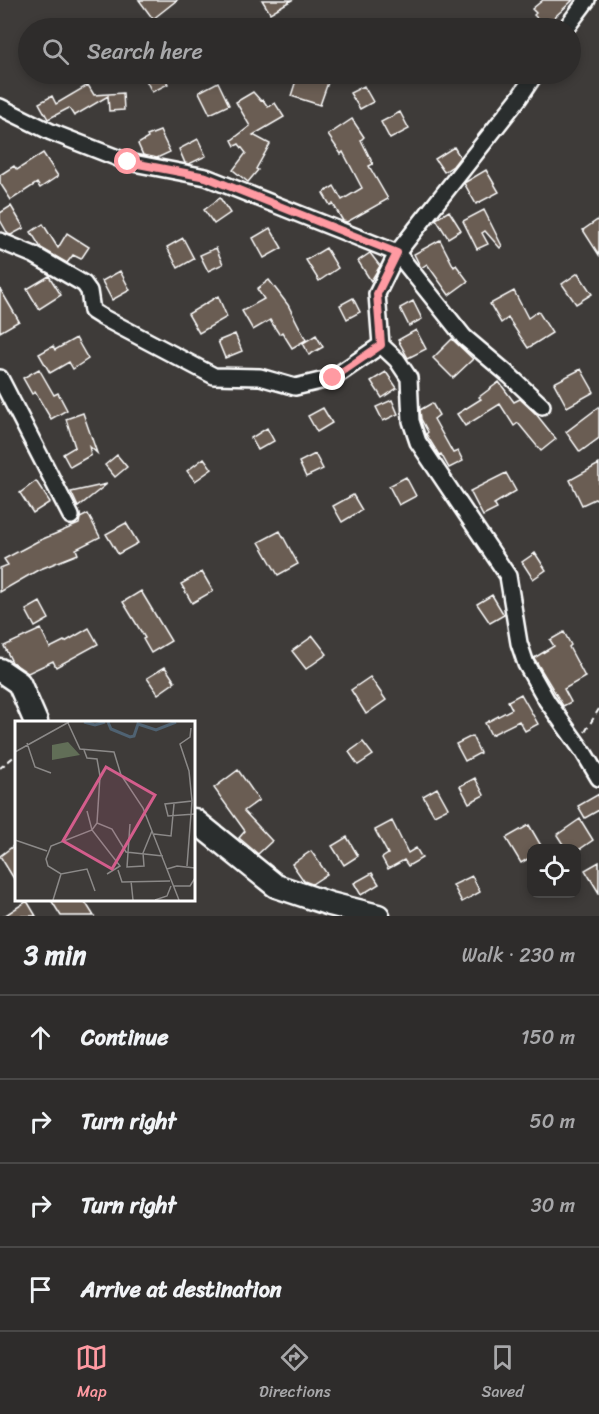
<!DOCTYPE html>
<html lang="en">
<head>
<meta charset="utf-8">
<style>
  :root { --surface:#2e2c2b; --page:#3a3837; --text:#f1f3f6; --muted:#a7a7a9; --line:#494847; --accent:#ff9aa2 }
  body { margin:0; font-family:Sriracha,sans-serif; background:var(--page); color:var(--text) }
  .controls { position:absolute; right:18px; bottom:18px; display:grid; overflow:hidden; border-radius:12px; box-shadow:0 3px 9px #0003 }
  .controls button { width:54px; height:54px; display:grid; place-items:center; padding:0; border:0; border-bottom:2px solid var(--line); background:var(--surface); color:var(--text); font:30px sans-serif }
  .stop { position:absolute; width:18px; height:18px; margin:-14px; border:4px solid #ff9aa2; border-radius:50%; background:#fff }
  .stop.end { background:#ff9aa2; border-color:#fff; box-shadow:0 2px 6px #0008 }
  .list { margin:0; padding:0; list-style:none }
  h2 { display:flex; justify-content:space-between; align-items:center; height:78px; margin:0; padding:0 24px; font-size:26px }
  h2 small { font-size:20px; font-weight:400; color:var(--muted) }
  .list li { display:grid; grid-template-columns:39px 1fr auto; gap:18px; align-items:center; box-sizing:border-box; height:84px; padding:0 24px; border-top:2px solid var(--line) }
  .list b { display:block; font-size:22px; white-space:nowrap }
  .list em { font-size:20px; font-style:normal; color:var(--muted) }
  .icon { flex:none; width:33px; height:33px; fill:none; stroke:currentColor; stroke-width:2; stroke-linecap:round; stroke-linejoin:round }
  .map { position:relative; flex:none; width:599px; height:916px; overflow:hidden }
  .search { position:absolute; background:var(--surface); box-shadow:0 3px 9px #0003; left:18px; right:18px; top:18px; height:66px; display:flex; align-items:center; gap:15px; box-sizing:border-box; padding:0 21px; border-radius:33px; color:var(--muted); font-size:22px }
  .sheet { height:414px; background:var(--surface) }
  nav { display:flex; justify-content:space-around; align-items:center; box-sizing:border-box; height:84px; border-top:2px solid var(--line); background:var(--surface); font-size:16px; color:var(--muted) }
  nav a { display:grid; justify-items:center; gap:3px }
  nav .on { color:var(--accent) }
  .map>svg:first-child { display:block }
</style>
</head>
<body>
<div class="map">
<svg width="599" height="916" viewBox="0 0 599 916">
  <rect width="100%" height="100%" fill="#3e3b39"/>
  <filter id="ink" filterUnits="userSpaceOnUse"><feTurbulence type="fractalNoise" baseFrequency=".0167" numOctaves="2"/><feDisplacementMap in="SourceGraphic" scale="12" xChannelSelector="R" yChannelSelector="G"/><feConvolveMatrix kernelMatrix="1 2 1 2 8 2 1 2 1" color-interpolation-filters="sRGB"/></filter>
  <g filter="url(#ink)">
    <!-- building -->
    <path fill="#6b5d52" stroke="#fff" stroke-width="1.5" d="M 139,0 L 177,0 L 153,19 Z
      M 262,0 L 292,0 L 270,13 Z
      M 543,0 L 573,0 L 545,26 L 534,15 L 536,13 L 532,9 Z
      M 143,74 L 163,74 L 168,84 L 152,92 Z
      M 298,74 L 331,74 L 320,105 L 291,96 Z
      M 218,82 L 229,105 L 210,114 L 199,92 Z
      M 88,85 L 94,95 L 123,93 L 124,110 L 109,111 L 108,96 L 74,116 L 69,108 L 48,119 L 39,103 L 52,96 L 56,104 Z
      M 364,86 L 373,102 L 360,109 L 350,93 Z
      M 253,92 L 261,101 L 263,100 L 268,107 L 275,103 L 284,117 L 253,135 L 270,144 L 256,169 L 258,170 L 248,182 L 233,170 L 246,153 L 239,144 L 235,146 L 232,140 L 250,126 L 236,102 Z
      M 400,112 L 409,129 L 390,139 L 381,122 Z
      M 352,119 L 364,137 L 361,140 L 373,164 L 369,166 L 388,199 L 347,222 L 343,221 L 333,204 L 330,205 L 323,193 L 334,186 L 342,200 L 362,188 L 343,152 L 341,154 L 328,135 Z
      M 160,131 L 170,152 L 157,158 L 143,155 L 138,144 L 148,138 L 147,136 Z
      M 198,139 L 206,156 L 189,164 L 185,163 L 179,149 Z
      M 454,147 L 460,157 L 453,166 L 444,172 L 435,159 Z
      M 43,153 L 58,176 L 40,188 L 37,183 L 11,200 L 0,183 L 0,175 L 14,166 L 17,170 Z
      M 486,170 L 499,192 L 476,204 L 464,183 Z
      M 220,198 L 230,213 L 214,224 L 204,210 Z
      M 11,206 L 24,228 L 11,235 L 8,234 L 0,220 L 0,213 Z
      M 484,210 L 502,246 L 500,248 L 485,231 L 482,233 L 488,244 L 477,249 L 463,221 Z
      M 449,211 L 461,230 L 448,238 L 436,219 Z
      M 599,219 L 599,255 L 583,230 Z
      M 43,224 L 58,248 L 67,233 L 89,247 L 81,259 L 73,255 L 67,263 L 41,248 L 31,232 Z
      M 270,228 L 282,248 L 264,258 L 253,238 Z
      M 183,238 L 194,259 L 178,268 L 167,247 Z
      M 440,240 L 454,267 L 456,265 L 468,281 L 449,295 L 427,264 L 421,268 L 414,254 Z
      M 216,248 L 223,264 L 208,271 L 200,255 Z
      M 326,248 L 338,268 L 319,281 L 306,260 Z
      M 370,253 L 380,266 L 371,281 L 358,261 Z
      M 120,271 L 130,290 L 112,300 L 102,281 Z
      M 578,273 L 592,294 L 576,304 L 562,284 Z
      M 49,276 L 61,295 L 39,309 L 27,289 Z
      M 269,280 L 288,305 L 306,340 L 292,348 L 282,332 L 279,334 L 270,320 L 253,330 L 242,311 L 264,299 L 257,289 Z
      M 0,289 L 19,321 L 0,332 Z
      M 514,291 L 528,318 L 538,311 L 552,333 L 528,348 L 508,318 L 501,323 L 490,304 Z
      M 218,296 L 227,317 L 199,333 L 188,314 Z
      M 353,298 L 360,312 L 347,319 L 340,305 Z
      M 413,301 L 422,319 L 409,326 L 400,308 Z
      M 416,330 L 426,349 L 408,358 L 398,340 Z
      M 235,334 L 242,351 L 225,358 L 218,341 Z
      M 316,335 L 323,347 L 309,355 L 303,343 Z
      M 76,338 L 88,359 L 73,369 L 69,362 L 50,373 L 39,354 L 53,346 L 55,350 Z
      M 452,339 L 473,359 L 453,378 L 433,358 Z
      M 39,369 L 54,395 L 58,393 L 67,410 L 51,419 L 35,392 L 32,394 L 23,378 Z
      M 581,369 L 594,392 L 567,407 L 554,383 Z
      M 386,372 L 397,388 L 382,398 L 371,381 Z
      M 499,382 L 514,402 L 520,399 L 536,414 L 556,439 L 541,451 L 518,423 L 514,426 L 500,404 L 465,426 L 457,414 L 481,399 L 479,397 Z
      M 392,400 L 398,414 L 383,421 L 376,407 Z
      M 432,403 L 439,415 L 434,419 L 453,453 L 458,451 L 463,461 L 449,468 L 441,454 L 439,455 L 426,434 L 428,432 L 421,419 L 420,410 Z
      M 599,407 L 599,438 L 580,452 L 566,432 Z
      M 323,408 L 332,423 L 317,432 L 308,416 Z
      M 83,413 L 97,453 L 89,446 L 91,455 L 70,467 L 63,454 L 75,447 L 66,419 Z
      M 267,428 L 274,441 L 258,450 L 251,438 Z
      M 315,454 L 323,469 L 306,477 L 299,462 Z
      M 117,455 L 127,467 L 115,477 L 105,465 Z
      M 204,458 L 212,469 L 195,481 L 187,471 Z
      M 599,464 L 599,497 L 582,505 L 570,480 Z
      M 506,473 L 516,491 L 494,504 L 497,509 L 483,516 L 470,491 Z
      M 406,477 L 416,496 L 399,505 L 389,486 Z
      M 36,481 L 50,502 L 33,513 L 20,493 Z
      M 107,484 L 78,507 L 71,492 Z
      M 353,495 L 362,510 L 342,522 L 333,506 Z
      M 88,514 L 100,537 L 76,549 L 78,554 L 38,570 L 0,592 L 0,568 L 8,565 L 4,559 L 38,541 L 79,524 L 80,518 Z
      M 126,523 L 138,543 L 118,554 L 106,534 Z
      M 280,531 L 298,564 L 278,575 L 259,542 Z
      M 535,553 L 546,570 L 533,579 L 522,562 Z
      M 202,572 L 213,591 L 192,603 L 181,584 Z
      M 141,591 L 171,641 L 151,653 L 143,639 L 145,638 L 123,602 Z
      M 492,595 L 504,615 L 490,623 L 477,604 Z
      M 40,602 L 49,619 L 35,627 L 26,610 Z
      M 89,628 L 98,644 L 56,667 L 53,661 L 28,673 L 12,662 L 4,646 L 41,629 L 50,648 L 64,641 L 65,642 Z
      M 564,632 L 571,645 L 569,647 L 585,677 L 564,689 L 571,702 L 563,706 L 534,658 L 554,646 L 550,640 Z
      M 313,636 L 327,654 L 306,669 L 292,651 Z
      M 165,667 L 175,682 L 158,694 L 147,678 Z
      M 370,677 L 386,700 L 366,714 L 351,690 Z
      M 521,694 L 538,724 L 525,731 L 519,721 L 491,735 L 485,723 L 512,709 L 508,701 Z
      M 472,736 L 480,753 L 465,761 L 456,744 Z
      M 363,742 L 373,755 L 358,765 L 349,752 Z
      M 238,770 L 259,800 L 244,811 L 272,841 L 258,854 L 239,838 L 245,831 L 214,788 Z
      M 475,778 L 484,795 L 469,803 L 460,786 Z
      M 437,788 L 448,808 L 434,815 L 423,796 Z
      M 599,794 L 599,810 L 585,818 L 578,806 Z
      M 580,819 L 593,840 L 580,849 L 566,849 L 557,835 Z
      M 392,821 L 408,853 L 416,848 L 422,858 L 408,866 L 404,860 L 388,869 L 382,858 L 388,854 L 375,830 Z
      M 529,825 L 543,849 L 531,849 L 531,857 L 521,863 L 506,838 Z
      M 347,837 L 358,856 L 344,865 L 332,846 Z
      M 16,844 L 16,882 L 0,856 Z
      M 311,851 L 327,874 L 312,884 L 304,881 L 292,864 Z
      M 599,862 L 599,893 L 585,870 Z
      M 372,873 L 379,884 L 361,895 L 354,883 Z
      M 472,876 L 480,892 L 462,902 L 453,885 Z
      M 51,900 L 84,900 L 94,916 L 61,916 Z
      M 27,901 L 36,916 L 4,916 Z"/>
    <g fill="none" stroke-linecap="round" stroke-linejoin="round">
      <defs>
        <path id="street" d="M 566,28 L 587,0
          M 0,107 L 51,132 L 128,162 L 206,177 L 397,253 L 464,337 L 509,375 L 542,406
          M 0,241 L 34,255 L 84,284 L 89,291 L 92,311 L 100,316 L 214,376 L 260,377 L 295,387 L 333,378 L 381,345 L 397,360 L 409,378 L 411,421 L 418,442 L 508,576 L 519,643 L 526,664 L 547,701 L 584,753 L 599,778
          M 381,345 L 377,294 L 397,253 L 519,98 L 535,74
          M 0,378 L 71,516"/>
        <path id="secondary" d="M 0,670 L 19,683 L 36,722
          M 194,820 L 276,886 L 330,904 L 378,916"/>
      </defs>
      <!-- street casing -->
      <use href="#street" stroke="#fff" stroke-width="20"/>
      <!-- secondary casing -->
      <use href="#secondary" stroke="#fff" stroke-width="27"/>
      <!-- path -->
      <path stroke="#fff" stroke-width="2" stroke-dasharray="6 4.5" stroke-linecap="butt" d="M 585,732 L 599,709
        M 0,768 L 16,755"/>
      <!-- street -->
      <use href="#street" stroke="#2a2d2e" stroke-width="15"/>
      <!-- secondary -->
      <use href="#secondary" stroke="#2a2d2e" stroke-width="22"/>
    </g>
  </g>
  <g fill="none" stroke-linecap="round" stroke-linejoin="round" filter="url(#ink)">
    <!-- route -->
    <path stroke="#ff9aa2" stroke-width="8" d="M 128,162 L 206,177 L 397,253 L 377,294 L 381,345 L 333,378"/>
  </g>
  <!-- overview -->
  <g transform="translate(15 721)">
    <rect width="180" height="180" fill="#3e3b39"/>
    <path d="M 53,21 L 65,34 L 37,39 L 37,24 Z" fill="#616e57"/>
    <path fill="none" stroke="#4f6272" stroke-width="3" d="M 69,1 L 80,4 L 90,1M 93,1 L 96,8 L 115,16 L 119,15 L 123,3 L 141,9 L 161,1"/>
    <path fill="none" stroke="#8b8988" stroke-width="1.5" d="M 53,2 L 65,28 L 99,31 L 106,54 L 128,87 L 164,179M 176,7 L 175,16 L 165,23 L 174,50 L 177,80 L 150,83 L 153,95 L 180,93M 12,22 L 20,46 L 36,52M 69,29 L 72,37 L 82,38 L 85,55 L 82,102 L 97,108 L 111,131 L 148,135M 0,31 L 54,1M 72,90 L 77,109 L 105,145 L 92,153M 115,103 L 112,146 L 129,145 L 128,132 L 137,110M 139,113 L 156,115 L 159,83M 0,119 L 32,130M 172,145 L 177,80M 152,148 L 162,145 L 180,147M 103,149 L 107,161 L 155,160M 116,160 L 118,179M 158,165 L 175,165 L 180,157M 80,170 L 72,148 L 46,153 L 33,145 L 31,138 L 36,125 L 77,109 L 82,102M 38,179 L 46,153M 140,179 L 152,175 L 156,165"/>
    <path fill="#d45d8c" fill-opacity="0.15" stroke="#d45d8c" stroke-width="3" d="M 91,46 L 140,74 L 97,148 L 48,120 Z"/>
    <rect width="180" height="180" fill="none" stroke="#fff" stroke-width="3"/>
  </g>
</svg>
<div class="controls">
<button><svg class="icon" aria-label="locate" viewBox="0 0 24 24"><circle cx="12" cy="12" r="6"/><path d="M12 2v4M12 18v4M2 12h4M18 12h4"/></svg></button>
</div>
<div class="stop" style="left:128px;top:162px"></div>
<div class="stop end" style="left:333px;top:378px"></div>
<div class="search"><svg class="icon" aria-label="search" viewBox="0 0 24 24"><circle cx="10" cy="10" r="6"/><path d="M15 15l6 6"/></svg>Search here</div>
</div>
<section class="sheet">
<h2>3 min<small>Walk · 230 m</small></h2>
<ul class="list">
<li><svg class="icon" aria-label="ahead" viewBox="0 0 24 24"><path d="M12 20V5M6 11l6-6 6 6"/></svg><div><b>Continue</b></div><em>150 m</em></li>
<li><svg class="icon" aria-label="right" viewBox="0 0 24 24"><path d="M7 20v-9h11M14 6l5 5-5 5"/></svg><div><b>Turn right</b></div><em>50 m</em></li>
<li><svg class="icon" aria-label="right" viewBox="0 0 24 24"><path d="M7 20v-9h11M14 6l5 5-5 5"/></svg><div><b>Turn right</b></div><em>30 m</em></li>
<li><svg class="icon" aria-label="arrive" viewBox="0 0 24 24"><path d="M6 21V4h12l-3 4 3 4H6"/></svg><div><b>Arrive at destination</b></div></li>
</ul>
</section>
<nav>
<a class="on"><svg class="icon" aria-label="map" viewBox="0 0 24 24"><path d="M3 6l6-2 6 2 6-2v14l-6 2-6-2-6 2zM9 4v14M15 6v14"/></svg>Map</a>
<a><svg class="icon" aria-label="directions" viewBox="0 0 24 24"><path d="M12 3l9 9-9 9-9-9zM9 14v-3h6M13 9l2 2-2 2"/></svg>Directions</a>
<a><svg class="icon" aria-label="saved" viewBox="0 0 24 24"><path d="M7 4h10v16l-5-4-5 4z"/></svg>Saved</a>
</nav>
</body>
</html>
